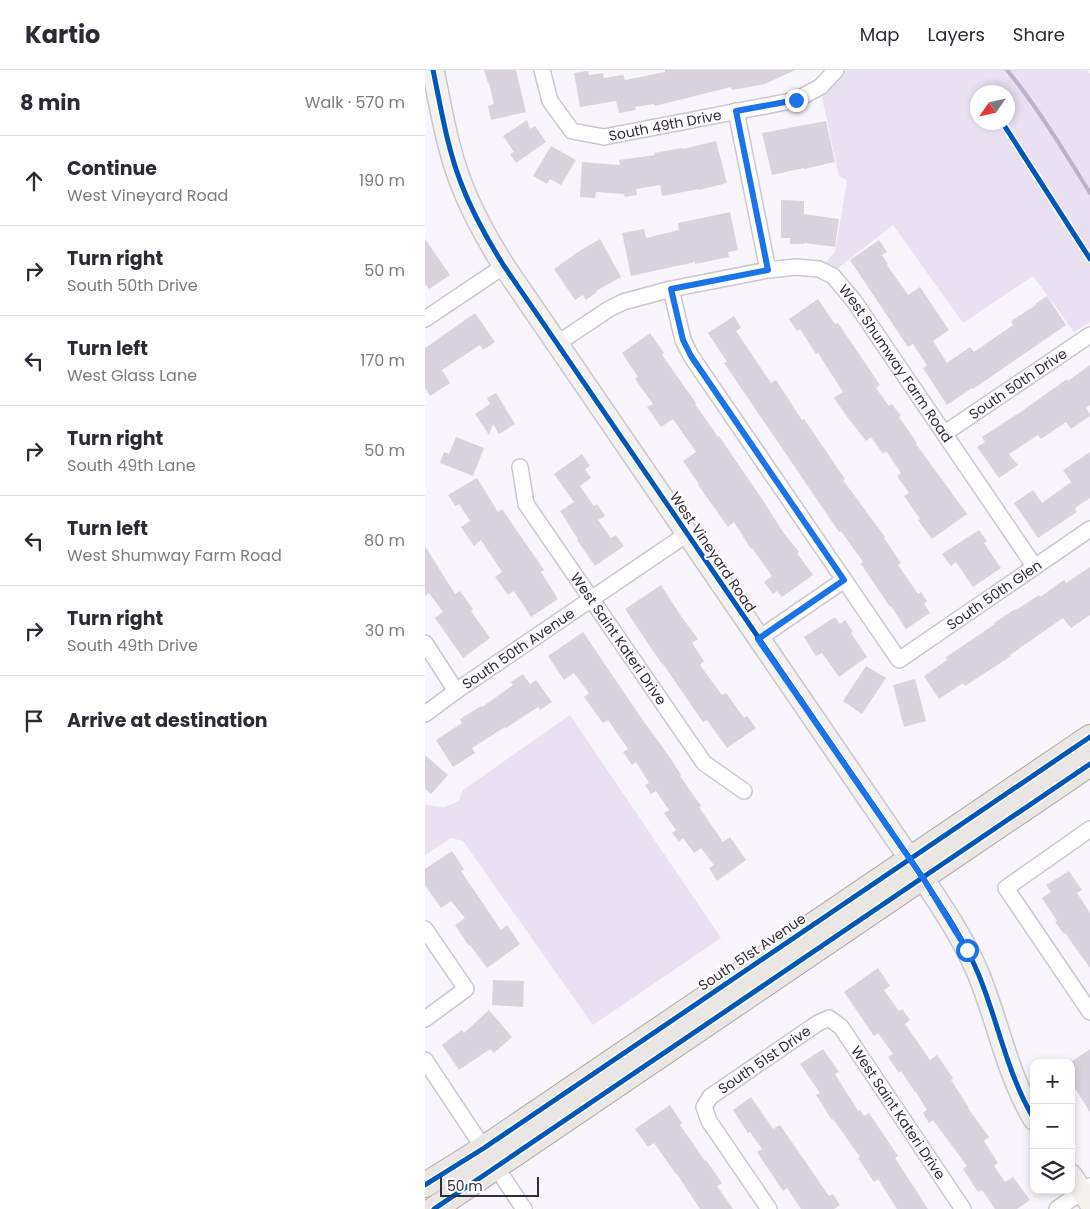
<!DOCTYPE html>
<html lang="en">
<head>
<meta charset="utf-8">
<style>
  :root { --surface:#fff; --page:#f2f2f3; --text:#2b2b33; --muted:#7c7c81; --line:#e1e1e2 }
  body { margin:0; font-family:Poppins,sans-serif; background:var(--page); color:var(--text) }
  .controls { position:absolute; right:15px; bottom:15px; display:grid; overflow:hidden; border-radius:10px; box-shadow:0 2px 8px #0003 }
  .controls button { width:45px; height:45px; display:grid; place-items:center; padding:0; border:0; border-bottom:1px solid var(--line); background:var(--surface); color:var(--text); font:25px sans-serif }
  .compass { position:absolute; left:545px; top:15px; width:45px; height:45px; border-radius:50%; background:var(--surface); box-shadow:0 2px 8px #0003; rotate:236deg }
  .scale { position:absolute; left:15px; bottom:12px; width:99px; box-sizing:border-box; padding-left:5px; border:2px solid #332c39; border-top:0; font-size:14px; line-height:18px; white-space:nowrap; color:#332c39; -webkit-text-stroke:4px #fff; paint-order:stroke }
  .stop { position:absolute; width:15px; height:15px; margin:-11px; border:4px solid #1a73e8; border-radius:50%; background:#fff }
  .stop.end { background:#1a73e8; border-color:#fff; box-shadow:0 1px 5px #0008 }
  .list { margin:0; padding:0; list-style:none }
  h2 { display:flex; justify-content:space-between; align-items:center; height:65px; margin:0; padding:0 20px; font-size:21px }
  h2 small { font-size:16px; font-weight:400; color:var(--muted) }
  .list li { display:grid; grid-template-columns:32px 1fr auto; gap:15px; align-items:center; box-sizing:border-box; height:90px; padding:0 20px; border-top:1px solid var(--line) }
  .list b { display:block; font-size:19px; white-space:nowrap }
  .list p { margin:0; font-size:16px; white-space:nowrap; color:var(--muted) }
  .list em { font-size:16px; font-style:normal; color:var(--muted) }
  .icon { flex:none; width:28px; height:28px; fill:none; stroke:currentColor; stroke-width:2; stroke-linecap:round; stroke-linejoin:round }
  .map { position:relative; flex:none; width:665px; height:1139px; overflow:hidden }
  header { display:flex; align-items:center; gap:30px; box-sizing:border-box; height:70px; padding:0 25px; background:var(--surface); border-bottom:1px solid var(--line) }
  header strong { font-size:24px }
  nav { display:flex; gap:28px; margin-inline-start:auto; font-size:18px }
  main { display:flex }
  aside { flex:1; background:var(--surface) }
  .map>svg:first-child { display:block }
</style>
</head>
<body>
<header>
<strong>Kartio</strong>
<nav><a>Map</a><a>Layers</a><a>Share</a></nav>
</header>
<main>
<aside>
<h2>8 min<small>Walk · 570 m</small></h2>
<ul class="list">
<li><svg class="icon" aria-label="ahead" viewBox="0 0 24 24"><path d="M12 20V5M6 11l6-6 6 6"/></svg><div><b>Continue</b><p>West Vineyard Road</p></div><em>190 m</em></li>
<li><svg class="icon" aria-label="right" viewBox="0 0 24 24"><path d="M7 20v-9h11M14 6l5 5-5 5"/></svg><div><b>Turn right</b><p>South 50th Drive</p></div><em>50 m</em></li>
<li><svg class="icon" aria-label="left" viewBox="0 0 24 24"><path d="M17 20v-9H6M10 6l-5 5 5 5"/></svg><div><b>Turn left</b><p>West Glass Lane</p></div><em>170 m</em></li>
<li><svg class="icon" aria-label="right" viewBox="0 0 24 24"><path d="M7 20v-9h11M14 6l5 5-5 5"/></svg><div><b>Turn right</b><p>South 49th Lane</p></div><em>50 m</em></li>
<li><svg class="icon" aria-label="left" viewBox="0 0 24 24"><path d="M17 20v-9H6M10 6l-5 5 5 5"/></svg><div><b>Turn left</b><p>West Shumway Farm Road</p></div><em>80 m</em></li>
<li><svg class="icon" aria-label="right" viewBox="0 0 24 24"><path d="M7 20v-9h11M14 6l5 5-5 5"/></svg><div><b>Turn right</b><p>South 49th Drive</p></div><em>30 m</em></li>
<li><svg class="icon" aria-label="arrive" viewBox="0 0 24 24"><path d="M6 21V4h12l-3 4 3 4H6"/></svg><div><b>Arrive at destination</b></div></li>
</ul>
</aside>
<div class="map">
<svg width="665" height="1139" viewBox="0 0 665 1139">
  <rect width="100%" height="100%" fill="#f8f5fc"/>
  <!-- green -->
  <path fill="#e9e1f1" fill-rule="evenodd" d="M 419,0 L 662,0 L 665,4 L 665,252 L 649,262 L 608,206 L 538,253 L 468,155 L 412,199 L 401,192 L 410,182 L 422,110 L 414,106 L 397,28 L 419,3 ZM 552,22 L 582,22 L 582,52 L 552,52 Z
    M 145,645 L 296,868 L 168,955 L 38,771 L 26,768 L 0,785 L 0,735 L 19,737 L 34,731 L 38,720 Z"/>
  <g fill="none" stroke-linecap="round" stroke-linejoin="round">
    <!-- stream -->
    <path stroke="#bdb2c8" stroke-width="4" d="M 582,0 C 613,38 639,81 665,123"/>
  </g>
  <!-- building -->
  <path fill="#d8d3dd" d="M 59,0 L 91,0 L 101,42 L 66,50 L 63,36 L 69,34 L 64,13 L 63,13 Z
    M 240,0 L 370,0 L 340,14 L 307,20 L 306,17 L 230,36 L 229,34 L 210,37 L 211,40 L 194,43 L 191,31 L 155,37 L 149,3 L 163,1 L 164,5 L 178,3 L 179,8 L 198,5 L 200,10 L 240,2 Z
    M 102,50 L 105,59 L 110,56 L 121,72 L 91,93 L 85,84 L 89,82 L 78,66 Z
    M 401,51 L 410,92 L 379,99 L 379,98 L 347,105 L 337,63 Z
    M 291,71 L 302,113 L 274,120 L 274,119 L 237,126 L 235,115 L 211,119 L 212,125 L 200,127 L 199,124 L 171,122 L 170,128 L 155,127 L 157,92 L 195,95 L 194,90 L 230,85 L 229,83 L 257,78 L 258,79 Z
    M 126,76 L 151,90 L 136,115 L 125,109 L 122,114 L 108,106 Z
    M 356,130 L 379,131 L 379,144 L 414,149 L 410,177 L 379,173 L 379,174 L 365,174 L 365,168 L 356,168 Z
    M 305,142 L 313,180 L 303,182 L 304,187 L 270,194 L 270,192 L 206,206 L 197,163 L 219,159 L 221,168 L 254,160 L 253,153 Z
    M 0,169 L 25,205 L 4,219 L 0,214 Z
    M 175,169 L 196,207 L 171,221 L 172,222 L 161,230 L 158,225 L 150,230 L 129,199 L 156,180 Z
    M 454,170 L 462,182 L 457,185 L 463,194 L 462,195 L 483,225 L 495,217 L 524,260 L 508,271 L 522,293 L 545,277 L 549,282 L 588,255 L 586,251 L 611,235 L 610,234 L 622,226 L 641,255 L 548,319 L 547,318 L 522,335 L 498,298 L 502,295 L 488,274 L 483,277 L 425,190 Z
    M 393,229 L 410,254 L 413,253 L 455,315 L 451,318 L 464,336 L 467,334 L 476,346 L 474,347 L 492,373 L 491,374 L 542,444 L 507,469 L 493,450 L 495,449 L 479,426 L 484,423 L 472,406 L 476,403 L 461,381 L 458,384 L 446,367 L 441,371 L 423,348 L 409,328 L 418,322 L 393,283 L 391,284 L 375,259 L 372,261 L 364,249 Z
    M 50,243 L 70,272 L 58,280 L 55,275 L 17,300 L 25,313 L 5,326 L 0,318 L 0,278 Z
    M 309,246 L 316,258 L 311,261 L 346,313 L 351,310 L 377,350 L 379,349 L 420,409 L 418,410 L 460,467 L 459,468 L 476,493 L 473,495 L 493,524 L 496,522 L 502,531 L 499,534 L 505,543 L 481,559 L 466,536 L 465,537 L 436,494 L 438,492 L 416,461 L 414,462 L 299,293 L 302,292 L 283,263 Z
    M 225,263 L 239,283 L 237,285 L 271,333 L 270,334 L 293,367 L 294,366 L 339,432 L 358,462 L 374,482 L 372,483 L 388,505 L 357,527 L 352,521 L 348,524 L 339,512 L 347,506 L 327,478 L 326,479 L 309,452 L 303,457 L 273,415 L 274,414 L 258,391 L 271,382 L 248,349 L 236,357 L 222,337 L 228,334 L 210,309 L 213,307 L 197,283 Z
    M 665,295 L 665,335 L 661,338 L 665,344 L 665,346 L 646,359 L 641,352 L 616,369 L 613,365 L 584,384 L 593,395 L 574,408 L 552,377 L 560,372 L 557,367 L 597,341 L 642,309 L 643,311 Z
    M 71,323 L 90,354 L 74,364 L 68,354 L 64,365 L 50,344 L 65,334 L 62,328 Z
    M 31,367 L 59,378 L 48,406 L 15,393 L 19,382 L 24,384 Z
    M 665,382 L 665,428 L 650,438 L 652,442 L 613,468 L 589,433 L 608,420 L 617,433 L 646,412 L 638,400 Z
    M 157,384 L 165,396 L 160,399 L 166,408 L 155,416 L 169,436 L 172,434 L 180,446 L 173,450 L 186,468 L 191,465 L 199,476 L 170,496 L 152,470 L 153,469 L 135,441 L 149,432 L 129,404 Z
    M 52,408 L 73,442 L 77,439 L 119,500 L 116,502 L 133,529 L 106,547 L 89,521 L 83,525 L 70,507 L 77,502 L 56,470 L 49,476 L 36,457 L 45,451 L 34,434 L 30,436 L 23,425 Z
    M 554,460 L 562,471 L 559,473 L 576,498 L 548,517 L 531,492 L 526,496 L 517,484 Z
    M 0,476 L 30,524 L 35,521 L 48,539 L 46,541 L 65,568 L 38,588 L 10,548 L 18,542 L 4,523 L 0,526 Z
    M 665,497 L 665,545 L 646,558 L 638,548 L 585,585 L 586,586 L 540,616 L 538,613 L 514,629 L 499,606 L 522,590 L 521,587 L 570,554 L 569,553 L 590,539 L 591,540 L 614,525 L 615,527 L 639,510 L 641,513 Z
    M 236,515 L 256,546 L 273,569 L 267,573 L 279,591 L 275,595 L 297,625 L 301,623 L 319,648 L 322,646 L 331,658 L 302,678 L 282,650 L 278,652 L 238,594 L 237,594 L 222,572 L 200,539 Z
    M 410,547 L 415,554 L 420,550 L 428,562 L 426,563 L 442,587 L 414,607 L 397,583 L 391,586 L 379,567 Z
    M 158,562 L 217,649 L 246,689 L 256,705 L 255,706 L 276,736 L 274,737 L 298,772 L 305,767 L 321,790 L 292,811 L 284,798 L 289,795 L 276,778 L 269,783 L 258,768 L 254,772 L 247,763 L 251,760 L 239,743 L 244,740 L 231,721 L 226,724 L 220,715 L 224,713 L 211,692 L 207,695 L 198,682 L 203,679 L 183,650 L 178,653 L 159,627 L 164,623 L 149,603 L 139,610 L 123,586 Z
    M 441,596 L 461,608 L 437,644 L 418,631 Z
    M 98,604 L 105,614 L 111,610 L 127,632 L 115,640 L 113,637 L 81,658 L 80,657 L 47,678 L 50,683 L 28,697 L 11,670 L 37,653 L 35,649 L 56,636 L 57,637 L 88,615 L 86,612 Z
    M 490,609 L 501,651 L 479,657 L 468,615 Z
    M 0,685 L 23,705 L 6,724 L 0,719 Z
    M 27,781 L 39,799 L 36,801 L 76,860 L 82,855 L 95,874 L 62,898 L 45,875 L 44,876 L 30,855 L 40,848 L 26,831 L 16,838 L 0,815 L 0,799 Z
    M 644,801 L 657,820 L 652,823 L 665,843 L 665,898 L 640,863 L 639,864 L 630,852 L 632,851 L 617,828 L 626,822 L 621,815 Z
    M 453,898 L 465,916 L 459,920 L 474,941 L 477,939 L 485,950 L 480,954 L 505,990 L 512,985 L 528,1008 L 526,1010 L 544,1038 L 543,1038 L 564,1067 L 559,1071 L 573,1093 L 569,1096 L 580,1112 L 588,1107 L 605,1130 L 592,1139 L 570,1139 L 557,1120 L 553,1122 L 538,1099 L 542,1096 L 508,1050 L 504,1053 L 498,1043 L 502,1040 L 491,1022 L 490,1022 L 476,1001 L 474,1003 L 463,987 L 468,984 L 453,963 L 449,966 L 419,922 Z
    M 68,910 L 99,911 L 98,937 L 67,935 Z
    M 64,940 L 87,967 L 69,983 L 65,979 L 34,1000 L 17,975 L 37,960 L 39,963 Z
    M 398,979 L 414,1002 L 410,1004 L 433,1041 L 435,1040 L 439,1046 L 444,1043 L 473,1086 L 470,1088 L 503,1139 L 472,1139 L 453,1109 L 449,1112 L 433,1088 L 435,1087 L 408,1049 L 407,1050 L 391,1025 L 395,1023 L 375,994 Z
    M 665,979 L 665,1042 L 646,1012 L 646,992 Z
    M 326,1027 L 348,1059 L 355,1055 L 404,1126 L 408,1124 L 415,1135 L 409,1139 L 376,1139 L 362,1118 L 358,1121 L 332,1082 L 337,1079 L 325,1062 L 323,1063 L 308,1040 Z
    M 245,1035 L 257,1053 L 255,1055 L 280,1091 L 281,1090 L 297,1113 L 292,1116 L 308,1139 L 275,1139 L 252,1104 L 251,1104 L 229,1073 L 223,1077 L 210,1059 Z"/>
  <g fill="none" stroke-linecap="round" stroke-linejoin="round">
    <defs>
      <g id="street">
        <path id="s1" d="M 117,0 L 125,31 L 147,61 L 179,67 L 371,30 L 395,17 L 411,0"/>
        <path d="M 311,41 L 343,200"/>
        <path id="s2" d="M 246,219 L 258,270 L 266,286 L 474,590 L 665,459"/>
        <path d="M 0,249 L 79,196"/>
        <path id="s3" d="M 133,273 L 184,239 L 198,232 L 246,219 L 343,200 L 371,197 L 394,199 L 408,206 L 429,231 L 610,497"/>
        <path id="s4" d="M 520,363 L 665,265"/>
        <path id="s5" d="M 95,397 L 101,434 L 279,693 L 319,721"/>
        <path d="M 333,569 L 419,510"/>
        <path d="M 0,573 L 31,621"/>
        <path id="s6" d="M 0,644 L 31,621 L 262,464"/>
        <path d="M 665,759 L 581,818 L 665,942"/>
        <path d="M 0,859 L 41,919 L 0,949"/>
        <path d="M 0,990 L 99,1139"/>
        <path id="s7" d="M 344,1139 L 284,1051 L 279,1037 L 285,1027 L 393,953 L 404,948 L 416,957 L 538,1139"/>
        <path d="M 632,1139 L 665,1116"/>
      </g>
      <path id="secondary" d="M 8,0 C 16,38 22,77 36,113 C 47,142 62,169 79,196 L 485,789 C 509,825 536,863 553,903 C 573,951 582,1004 609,1049
        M 646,1105 L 665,1133"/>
      <path id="primary" d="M 0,1115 L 59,1078 L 665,667
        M 9,1139 L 665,694"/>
    </defs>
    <!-- street casing -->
    <use href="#street" stroke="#cbc7d0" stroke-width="18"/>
    <!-- secondary casing -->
    <use href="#secondary" stroke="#cbc7d0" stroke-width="24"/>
    <!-- primary casing -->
    <use href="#primary" stroke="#b1a9a6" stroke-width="26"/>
    <!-- street -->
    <use href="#street" stroke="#fefeff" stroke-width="15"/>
    <!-- secondary -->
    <use href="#secondary" stroke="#f4f2f1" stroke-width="21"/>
    <!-- primary -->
    <use href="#primary" stroke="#eae6e3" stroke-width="24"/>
    <defs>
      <path id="cycleway" d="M 8,0 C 16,38 22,77 36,113 C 47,142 62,169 79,196 L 485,789 C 509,825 536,863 553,903 C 573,951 582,1004 609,1049
        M 577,52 L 665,189
        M 0,1115 L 59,1078 L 665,667
        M 9,1139 L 665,694"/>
    </defs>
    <!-- cycleway casing -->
    <use href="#cycleway" stroke="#fff" stroke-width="8"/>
    <!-- cycleway -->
    <use href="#cycleway" stroke="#0057b8" stroke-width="5"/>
  </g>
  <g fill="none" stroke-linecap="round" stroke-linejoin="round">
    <!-- route -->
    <path stroke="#1a73e8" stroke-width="6" d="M 371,30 L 311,41 L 343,200 L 246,219 L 258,270 L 266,286 L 419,510 L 333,569 L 498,808 L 542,880"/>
  </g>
  <g text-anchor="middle" stroke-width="4" stroke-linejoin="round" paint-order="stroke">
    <!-- street labels -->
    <g font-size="14" fill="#332c39" stroke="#fff">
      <text dy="5" stroke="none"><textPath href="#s1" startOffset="164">South 49th Drive</textPath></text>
      <text dy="5" stroke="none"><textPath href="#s3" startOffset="400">West Shumway Farm Road</textPath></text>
      <text dy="5" stroke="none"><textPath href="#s4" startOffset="88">South 50th Drive</textPath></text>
      <text transform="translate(288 482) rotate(56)" y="5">West Vineyard Road</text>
      <text dy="5" stroke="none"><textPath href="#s2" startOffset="554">South 50th Glen</textPath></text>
      <text dy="5" stroke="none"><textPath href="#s5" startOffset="201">West Saint Kateri Drive</textPath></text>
      <text dy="5" stroke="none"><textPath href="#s6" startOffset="114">South 50th Avenue</textPath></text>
      <text transform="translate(327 882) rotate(-34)" y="5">South 51st Avenue</text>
      <text dy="5" stroke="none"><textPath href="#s7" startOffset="199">South 51st Drive</textPath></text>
      <text dy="5" stroke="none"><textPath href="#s7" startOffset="394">West Saint Kateri Drive</textPath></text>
    </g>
  </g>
</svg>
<div class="controls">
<button>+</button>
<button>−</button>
<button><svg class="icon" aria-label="layers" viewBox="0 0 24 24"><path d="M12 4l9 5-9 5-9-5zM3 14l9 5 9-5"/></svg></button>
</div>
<svg class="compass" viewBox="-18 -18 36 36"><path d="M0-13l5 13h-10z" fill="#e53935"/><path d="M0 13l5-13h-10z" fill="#7c7c81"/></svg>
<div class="scale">50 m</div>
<div class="stop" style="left:542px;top:880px"></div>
<div class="stop end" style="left:371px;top:30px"></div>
</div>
</main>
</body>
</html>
